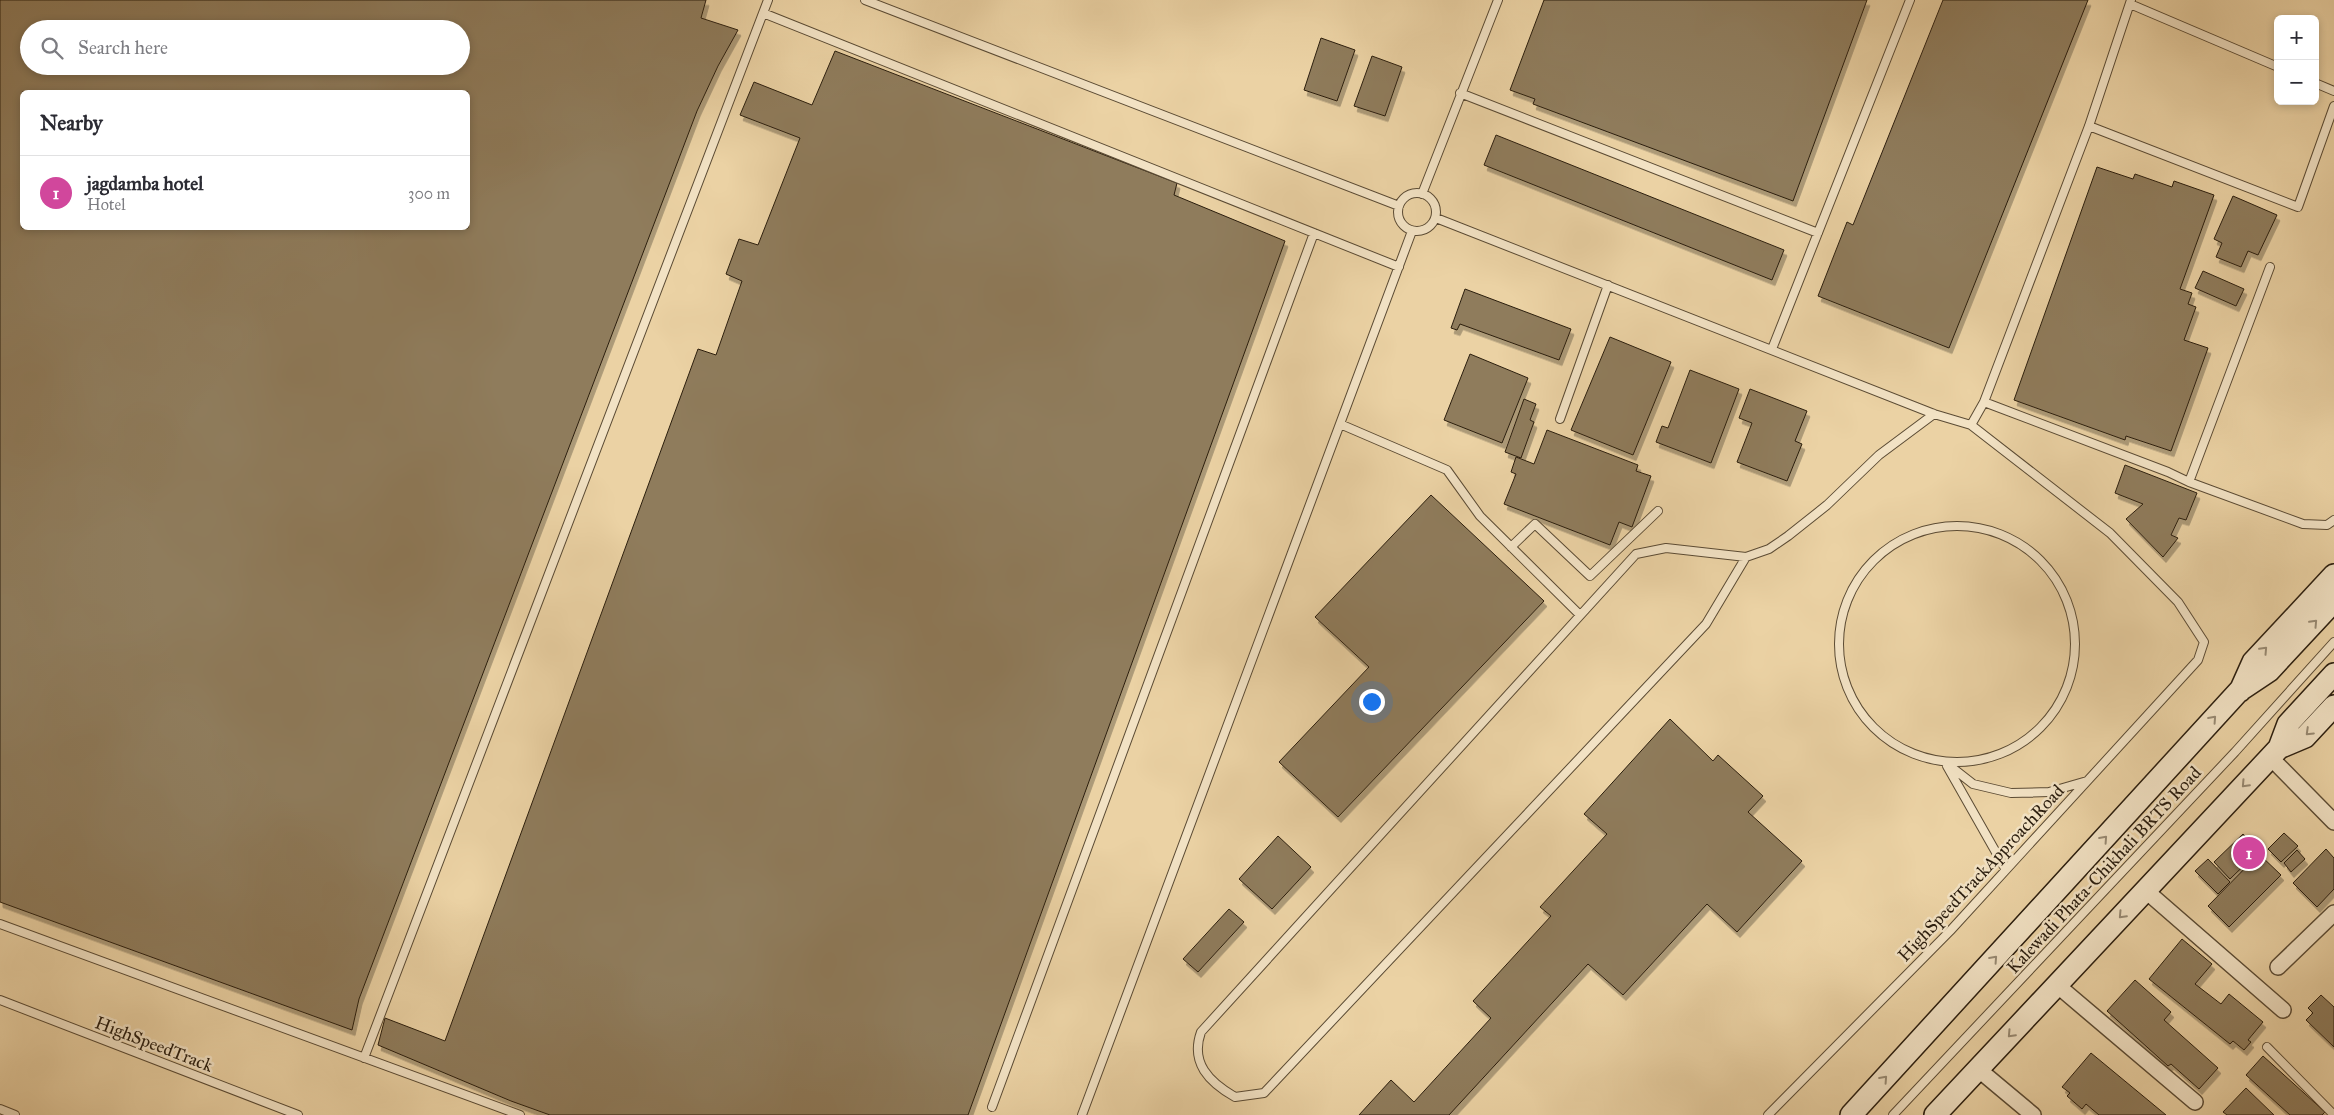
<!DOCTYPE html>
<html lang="en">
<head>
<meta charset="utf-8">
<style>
  :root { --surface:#fff; --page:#f2f2f3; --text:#2b2b33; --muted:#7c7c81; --line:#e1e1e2; --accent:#8f2418 }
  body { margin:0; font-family:"IM FELL Great Primer",serif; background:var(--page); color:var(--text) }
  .controls { position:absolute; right:15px; top:15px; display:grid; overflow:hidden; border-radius:8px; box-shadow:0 2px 8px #0003 }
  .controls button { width:45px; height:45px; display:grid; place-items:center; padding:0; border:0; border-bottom:1px solid var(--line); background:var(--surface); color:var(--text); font:25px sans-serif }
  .you { position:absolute; left:1371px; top:701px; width:18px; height:18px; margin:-12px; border:4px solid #fff; border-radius:50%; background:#1a73e8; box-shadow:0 0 0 8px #1a73e833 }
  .badge { display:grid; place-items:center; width:32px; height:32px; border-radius:50%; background:var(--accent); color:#fff; font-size:16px; font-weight:700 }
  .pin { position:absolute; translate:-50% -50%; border:2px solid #fff; box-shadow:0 1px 5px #0006 }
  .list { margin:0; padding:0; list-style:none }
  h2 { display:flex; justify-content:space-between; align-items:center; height:65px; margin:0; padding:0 20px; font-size:21px }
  h2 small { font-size:16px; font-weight:400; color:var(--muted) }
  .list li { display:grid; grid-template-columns:32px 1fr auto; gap:15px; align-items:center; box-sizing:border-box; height:75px; padding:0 20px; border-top:1px solid var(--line) }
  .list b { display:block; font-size:19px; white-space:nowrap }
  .list p { margin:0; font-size:16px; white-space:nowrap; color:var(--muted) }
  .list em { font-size:16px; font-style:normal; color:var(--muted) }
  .icon { flex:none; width:28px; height:28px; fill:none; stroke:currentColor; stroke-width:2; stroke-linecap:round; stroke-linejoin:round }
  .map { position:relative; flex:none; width:2334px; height:1115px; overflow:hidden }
  .search { position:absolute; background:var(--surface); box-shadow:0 2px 8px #0003; left:20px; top:20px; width:450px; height:55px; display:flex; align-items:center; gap:12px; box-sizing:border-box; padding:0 18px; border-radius:28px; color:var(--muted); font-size:19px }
  .panel { position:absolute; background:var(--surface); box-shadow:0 2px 8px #0003; left:20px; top:90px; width:450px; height:140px; border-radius:8px }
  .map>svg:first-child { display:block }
</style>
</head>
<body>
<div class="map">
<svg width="2334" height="1115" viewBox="0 0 2334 1115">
  <defs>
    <filter id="shadow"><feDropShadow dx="3" dy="5.5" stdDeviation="0" flood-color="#0004"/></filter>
  </defs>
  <rect width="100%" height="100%" fill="#ebd2a4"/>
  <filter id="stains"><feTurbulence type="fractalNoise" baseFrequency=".004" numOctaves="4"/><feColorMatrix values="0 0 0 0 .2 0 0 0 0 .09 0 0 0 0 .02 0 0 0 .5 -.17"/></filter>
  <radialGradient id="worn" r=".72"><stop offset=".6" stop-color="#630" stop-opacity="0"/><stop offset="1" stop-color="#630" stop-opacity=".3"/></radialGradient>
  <!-- building -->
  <path fill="#8f7c5c" stroke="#2b1e0f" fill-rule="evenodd" filter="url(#shadow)" d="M 0,0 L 706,0 L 701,18 L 738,30 L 718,66 L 697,111 L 359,999 L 352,1030 L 0,902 ZM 29,29 L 461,29 L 461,66 L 29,66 ZM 22,92 L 468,92 L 468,228 L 22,228 Z
    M 1544,0 L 1867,0 L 1793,201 L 1533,104 L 1535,99 L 1510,90 Z
    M 1943,0 L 2088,0 L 1949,348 L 1818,296 L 1847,222 L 1853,225 Z
    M 1321,38 L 1355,50 L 1337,101 L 1304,90 Z
    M 835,51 L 1177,183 L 1174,195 L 1285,241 L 968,1115 L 550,1115 L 511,1101 L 378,1045 L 385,1018 L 445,1041 L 698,349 L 716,355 L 742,281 L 726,274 L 739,239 L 758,245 L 800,138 L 740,115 L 754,82 L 812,105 Z
    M 1372,56 L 1402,67 L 1385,116 L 1354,106 Z
    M 1496,135 L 1784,250 L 1772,280 L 1484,165 Z
    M 2097,167 L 2133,179 L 2135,174 L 2172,187 L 2174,181 L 2214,195 L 2180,289 L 2192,293 L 2188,304 L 2196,307 L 2184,340 L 2208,348 L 2171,451 L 2126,436 L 2125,440 L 2014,400 Z
    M 2233,196 L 2277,215 L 2258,255 L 2248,251 L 2241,267 L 2216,257 L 2222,243 L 2214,239 Z
    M 2203,271 L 2244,289 L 2236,306 L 2195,288 Z
    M 1465,289 L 1571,329 L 1559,360 L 1460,324 L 1457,330 L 1451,328 Z
    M 1610,337 L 1671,362 L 1633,455 L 1571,430 Z
    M 1470,354 L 1528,378 L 1502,443 L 1444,420 Z
    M 1690,370 L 1739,389 L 1711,463 L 1656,442 L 1662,426 L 1668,428 Z
    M 1750,389 L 1807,411 L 1795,441 L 1802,444 L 1787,481 L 1737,462 L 1752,423 L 1739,418 Z
    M 1524,399 L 1536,404 L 1530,420 L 1534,422 L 1521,458 L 1505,452 Z
    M 1547,430 L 1638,465 L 1636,471 L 1651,476 L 1632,527 L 1619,522 L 1610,545 L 1504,504 L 1516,474 L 1511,472 L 1516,457 L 1534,464 Z
    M 2125,465 L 2197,493 L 2186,520 L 2179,518 L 2171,535 L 2178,538 L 2163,557 L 2126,519 L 2143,504 L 2115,493 Z
    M 1431,495 L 1544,601 L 1338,817 L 1279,762 L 1369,667 L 1315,617 Z
    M 1670,719 L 1713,761 L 1718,755 L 1763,796 L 1748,812 L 1802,861 L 1737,932 L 1707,904 L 1623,995 L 1588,964 L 1449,1115 L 1359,1115 L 1391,1080 L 1414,1102 L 1491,1018 L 1473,1001 L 1551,916 L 1540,907 L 1607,834 L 1584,814 Z
    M 2284,833 L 2298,846 L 2281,862 L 2268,849 Z
    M 2243,834 L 2260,850 L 2230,879 L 2214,862 Z
    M 1278,836 L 1311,867 L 1272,909 L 1239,879 Z
    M 2326,849 L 2334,858 L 2334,889 L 2317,907 L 2293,883 Z
    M 2297,850 L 2305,859 L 2291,872 L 2284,863 Z
    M 2259,854 L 2281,875 L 2229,927 L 2208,906 Z
    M 2208,859 L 2230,882 L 2218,894 L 2195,871 Z
    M 1229,909 L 1244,922 L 1198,972 L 1183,959 Z
    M 2182,939 L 2212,964 L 2195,984 L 2221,1004 L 2229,994 L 2263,1022 L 2248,1040 L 2251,1042 L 2244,1050 L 2233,1041 L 2230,1044 L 2149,979 Z
    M 2135,980 L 2171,1012 L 2164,1020 L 2218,1068 L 2199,1089 L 2171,1064 L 2168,1066 L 2107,1011 Z
    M 2321,995 L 2334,1007 L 2334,1047 L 2306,1020 L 2313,1013 L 2308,1008 Z
    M 2091,1053 L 2166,1115 L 2099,1115 L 2086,1104 L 2082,1109 L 2067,1096 L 2070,1093 L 2062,1087 Z
    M 2263,1056 L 2325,1112 L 2322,1115 L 2290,1115 L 2246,1075 Z
    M 2246,1088 L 2274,1115 L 2227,1115 L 2223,1112 Z"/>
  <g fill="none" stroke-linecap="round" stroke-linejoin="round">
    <defs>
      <path id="lane" d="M 865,0 L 1399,206
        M 2130,4 L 2278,67
        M 763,13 L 1399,267
        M 2315,83 L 2334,91
        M 1460,93 L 1818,233
        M 2089,126 L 2298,207 L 2334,106
        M1398 212a19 19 0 1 1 38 0a19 19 0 1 1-38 0Z
        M 1422,194 L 1498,0
        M 1436,218 L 1934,414 L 1971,425 L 2110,533 L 2178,602 L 2204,642 L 2198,660 L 1950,931 L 1768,1115
        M 1772,349 L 1910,0
        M 1984,402 L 2168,472 L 2189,482 L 2270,267
        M 1560,419 L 1608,285
        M 1340,424 L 1447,470 L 1480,516 L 1580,615
        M 1971,425 L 1984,402 L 2089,126 L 2131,0
        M 2189,482 L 2303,524 L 2327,525 L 2334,520
        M1839 644a118 118 0 1 1 236 0a118 118 0 1 1-236 0Z
        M 1511,547 L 1535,524 L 1590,576 L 1658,511
        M 1666,548 L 1746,557 L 1706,624 L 1264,1093 L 1235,1097 C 1209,1082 1190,1063 1201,1032 L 1636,554 Z
        M 1746,557 L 1769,549 L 1788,536 L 1827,505 L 1879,455 L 1934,414
        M 1945,762 L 1973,784 L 2011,793 L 2049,792 L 2087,781
        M 1947,766 L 2006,870
        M 0,924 L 520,1115
        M 0,1000 L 298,1115
        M 2267,1047 L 2334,1115
        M 364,1058 L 768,0
        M 992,1107 L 1314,233
        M 0,1109 L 15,1115
        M 1082,1115 L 1412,231
        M 1893,1115 L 2235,752 L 2334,642"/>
      <path id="street" d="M 2270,757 L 2334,822
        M 2145,890 L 2283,1010
        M 2278,967 L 2334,913
        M 2057,985 L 2195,1102
        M 1978,1069 L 2033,1115"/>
      <path id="secondary" d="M 2240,691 L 2253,662 L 2334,575
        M 2279,748 L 2305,737 L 2334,706
        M 1851,1115 L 2239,691 L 2269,671 L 2334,601
        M 1935,1115 L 2279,748 L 2288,724 L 2334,674"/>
    </defs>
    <!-- lane casing -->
    <use href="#lane" stroke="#5b4b34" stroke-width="10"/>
    <!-- street casing -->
    <use href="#street" stroke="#5b4b34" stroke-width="18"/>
    <!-- secondary casing -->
    <use href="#secondary" stroke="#2b1e0f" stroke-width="24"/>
    <!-- lane -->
    <use href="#lane" stroke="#f2e2c4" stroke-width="8"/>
    <!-- street -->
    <use href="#street" stroke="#f2e2c4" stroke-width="15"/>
    <!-- secondary -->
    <use href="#secondary" stroke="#f2e2c4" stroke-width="21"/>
  </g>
  <!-- one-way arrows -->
  <defs><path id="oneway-chevron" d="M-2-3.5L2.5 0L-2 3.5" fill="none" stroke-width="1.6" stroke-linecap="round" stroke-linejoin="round" transform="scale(1.25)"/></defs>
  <g stroke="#988a73">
    <use href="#oneway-chevron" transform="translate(2314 623) rotate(-47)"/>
    <use href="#oneway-chevron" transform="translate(2264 650) rotate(-47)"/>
    <use href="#oneway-chevron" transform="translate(2213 719) rotate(-48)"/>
    <use href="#oneway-chevron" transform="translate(2309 732) rotate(136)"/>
    <use href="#oneway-chevron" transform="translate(2245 784) rotate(133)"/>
    <use href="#oneway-chevron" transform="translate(2104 839) rotate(-48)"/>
    <use href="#oneway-chevron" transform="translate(2122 915) rotate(133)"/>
    <use href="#oneway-chevron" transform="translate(1994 959) rotate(-48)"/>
    <use href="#oneway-chevron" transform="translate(2011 1034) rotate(133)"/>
    <use href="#oneway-chevron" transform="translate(1884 1079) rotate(-48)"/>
  </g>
  <g text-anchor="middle" stroke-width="5" stroke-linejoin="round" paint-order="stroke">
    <!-- street labels -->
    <g font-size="18" fill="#2b1e0f" stroke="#f2e2c4">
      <text transform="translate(2104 870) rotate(-47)" y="6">Kalewadi Phata-Chikhali BRTS Road</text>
      <text transform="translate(1981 873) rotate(-47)" y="6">HighSpeedTrackApproachRoad</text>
      <text transform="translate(154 1044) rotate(21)" y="6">HighSpeedTrack</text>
    </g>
  </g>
  <rect width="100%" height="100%" filter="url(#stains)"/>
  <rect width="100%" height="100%" fill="url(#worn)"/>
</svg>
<div class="controls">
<button>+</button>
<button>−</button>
</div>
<div class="you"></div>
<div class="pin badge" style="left:2249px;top:853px;background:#d1479c">1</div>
<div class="search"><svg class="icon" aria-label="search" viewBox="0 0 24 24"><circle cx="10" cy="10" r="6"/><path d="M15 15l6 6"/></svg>Search here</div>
<section class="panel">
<h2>Nearby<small></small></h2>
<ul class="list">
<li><span class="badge" style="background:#d1479c">1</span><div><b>jagdamba hotel</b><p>Hotel</p></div><em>300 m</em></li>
</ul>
</section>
</div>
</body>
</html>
